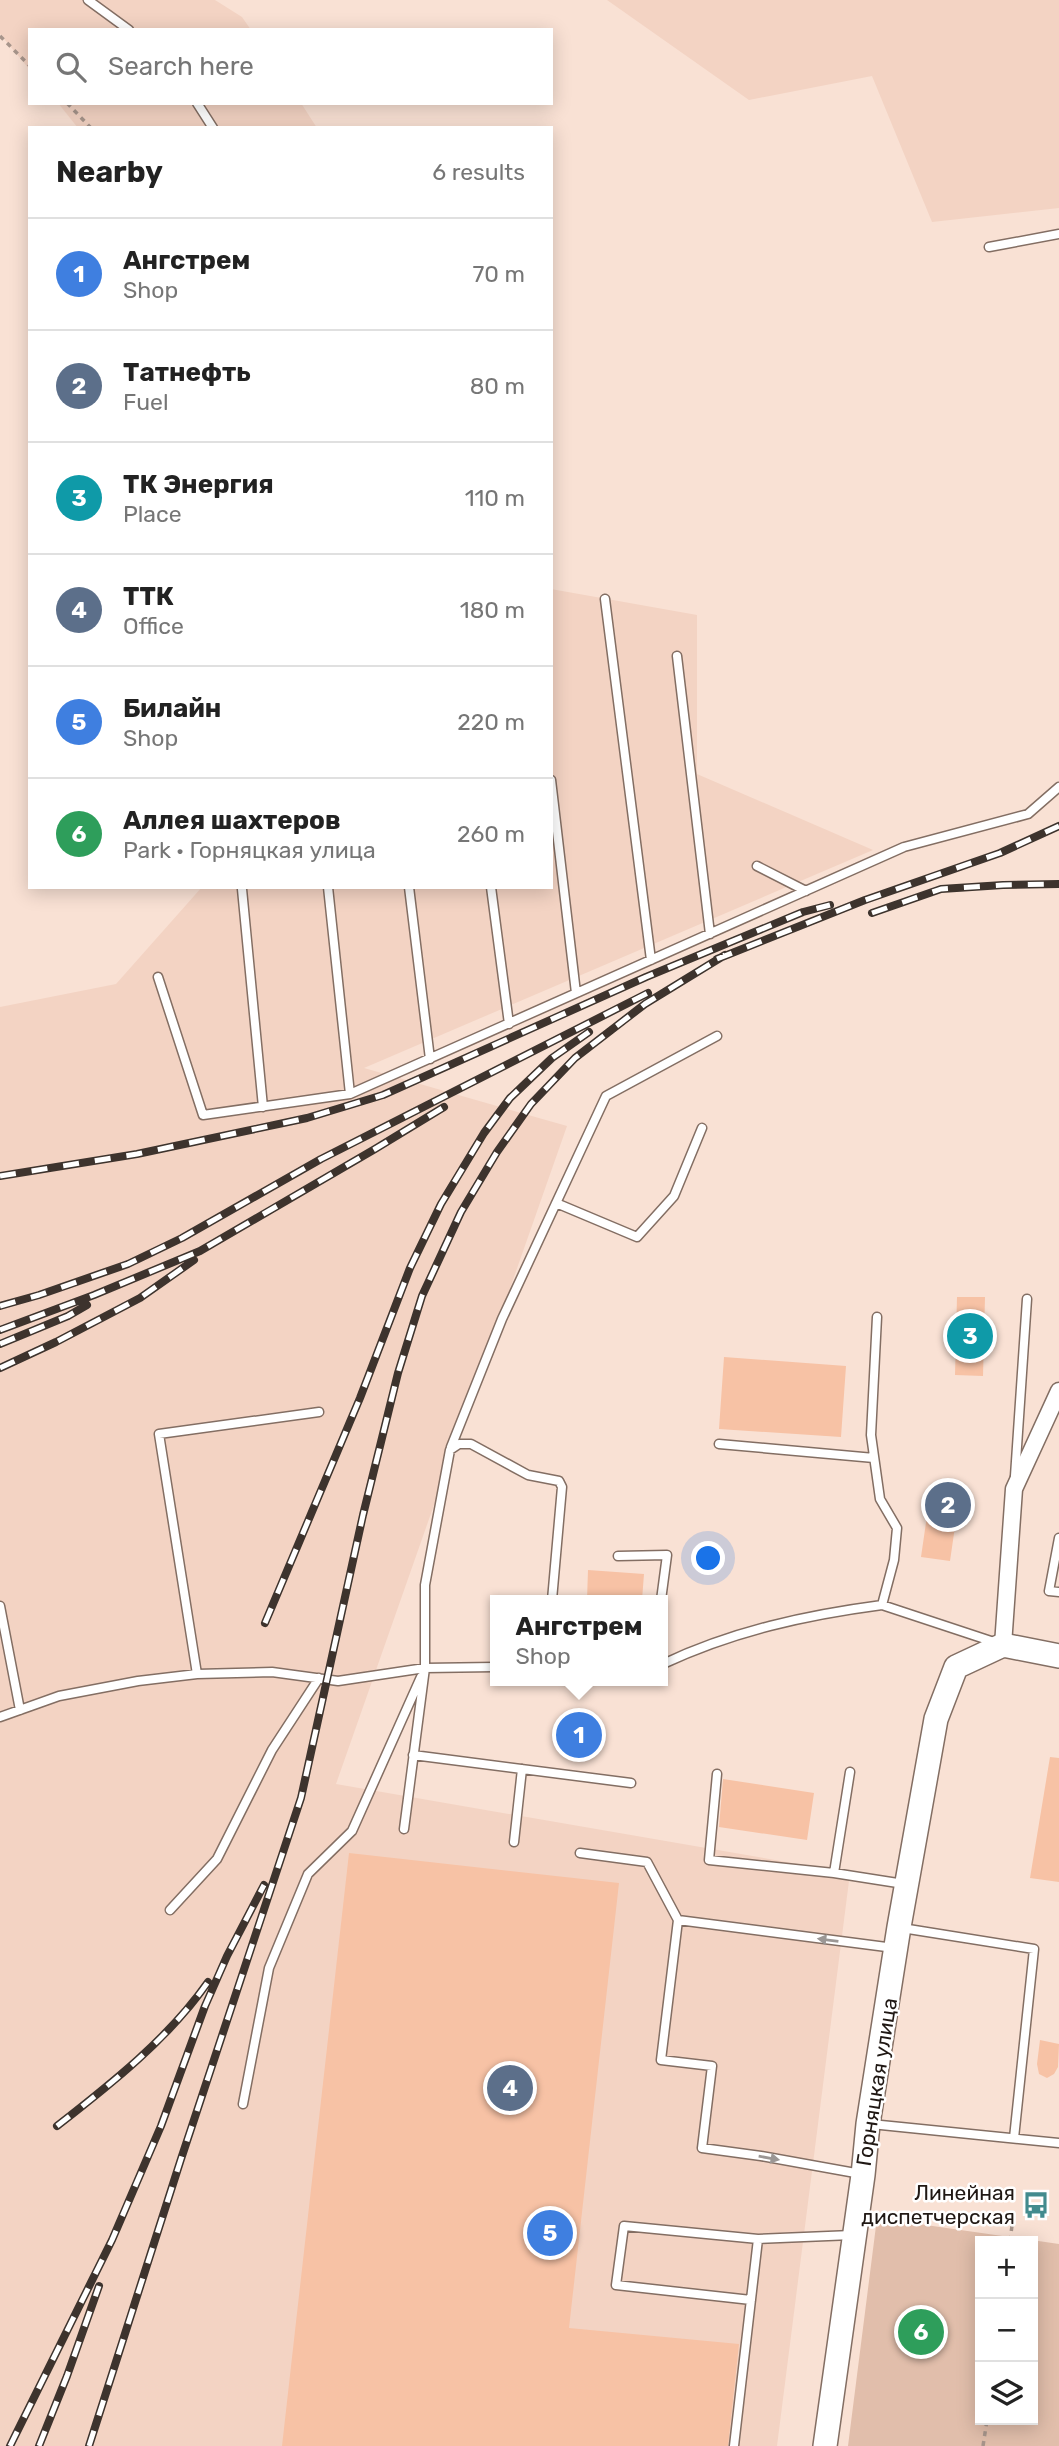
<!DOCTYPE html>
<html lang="en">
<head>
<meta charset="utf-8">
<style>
  :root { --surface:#fff; --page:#f6f6f6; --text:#222; --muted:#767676; --line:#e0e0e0; --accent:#438b8e }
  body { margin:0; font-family:Rubik,sans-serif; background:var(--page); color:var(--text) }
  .controls { position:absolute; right:21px; bottom:21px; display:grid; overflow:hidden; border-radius:0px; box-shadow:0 4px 18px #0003 }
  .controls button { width:63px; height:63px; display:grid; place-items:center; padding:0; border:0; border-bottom:2px solid var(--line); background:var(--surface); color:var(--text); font:35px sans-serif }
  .you { position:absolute; left:709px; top:1559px; width:24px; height:24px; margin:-18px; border:5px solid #fff; border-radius:50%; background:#1a73e8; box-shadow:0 0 0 10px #1a73e833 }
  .badge { display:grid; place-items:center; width:46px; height:46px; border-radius:50%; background:var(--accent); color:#fff; font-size:23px; font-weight:700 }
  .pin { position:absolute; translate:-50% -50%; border:4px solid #fff; box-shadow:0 2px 7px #0006 }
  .popup { position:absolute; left:490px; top:1595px; width:178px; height:91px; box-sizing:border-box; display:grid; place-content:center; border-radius:0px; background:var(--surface); filter:drop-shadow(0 2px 5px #0005); font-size:23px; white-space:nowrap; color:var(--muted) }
  .popup b { font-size:26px; color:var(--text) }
  .popup::after { content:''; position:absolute; left:50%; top:100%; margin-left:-14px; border:14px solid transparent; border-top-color:var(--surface) }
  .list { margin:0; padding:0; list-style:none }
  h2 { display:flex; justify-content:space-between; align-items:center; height:91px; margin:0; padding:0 28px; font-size:30px }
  h2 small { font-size:23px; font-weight:400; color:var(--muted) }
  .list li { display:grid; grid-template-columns:46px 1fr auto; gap:21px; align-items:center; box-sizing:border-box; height:112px; padding:0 28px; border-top:2px solid var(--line) }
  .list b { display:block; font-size:26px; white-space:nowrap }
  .list p { margin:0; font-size:23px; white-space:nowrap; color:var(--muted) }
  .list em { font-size:23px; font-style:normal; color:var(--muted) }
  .icon { flex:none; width:38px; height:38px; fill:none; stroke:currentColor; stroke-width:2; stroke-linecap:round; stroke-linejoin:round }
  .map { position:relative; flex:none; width:1059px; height:2446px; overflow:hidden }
  .search { position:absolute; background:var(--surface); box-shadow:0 4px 18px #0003; left:28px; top:28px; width:525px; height:77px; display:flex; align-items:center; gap:18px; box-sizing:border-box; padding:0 24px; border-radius:0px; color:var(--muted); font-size:26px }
  .panel { position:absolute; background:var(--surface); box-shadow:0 4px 18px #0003; left:28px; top:126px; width:525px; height:763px; border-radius:0px }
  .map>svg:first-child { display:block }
</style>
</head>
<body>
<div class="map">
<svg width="1059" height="2446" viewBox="0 0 1059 2446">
  <rect width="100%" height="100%" fill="#f9e1d4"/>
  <!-- built -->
  <path fill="#f3d3c3" d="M 0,0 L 215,0 L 242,17 L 251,30 L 30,30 L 30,70 L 0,34 Z
    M 607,0 L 1059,0 L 1059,208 L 932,222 L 872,76 L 749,100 Z
    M 58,103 L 301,103 L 317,128 L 78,128 Z
    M 551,589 L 697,615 L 697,774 L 873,850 L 364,1068 L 567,1126 L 336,1784 L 850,1873 L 777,2446 L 0,2446 L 0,1007 L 116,984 L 202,887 L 551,887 Z"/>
  <!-- green -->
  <path fill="#e1beab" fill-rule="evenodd" d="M 877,2218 L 1059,2244 L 1059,2446 L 848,2446 ZM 980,2241 L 1033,2241 L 1033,2420 L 980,2420 Z"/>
  <!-- building -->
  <path fill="#f7c2a5" d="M 957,1297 L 985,1297 L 983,1376 L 955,1375 Z
    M 724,1357 L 846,1366 L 841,1437 L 719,1429 Z
    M 930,1495 L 959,1499 L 950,1561 L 921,1557 Z
    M 588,1570 L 644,1574 L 642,1600 L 587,1600 Z
    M 1050,1757 L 1059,1758 L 1059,1882 L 1030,1878 Z
    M 723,1779 L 814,1793 L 807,1840 L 719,1827 Z
    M 349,1853 L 619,1883 L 569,2328 L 739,2344 L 728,2446 L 282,2446 Z
    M 1040,2040 L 1059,2044 L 1058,2067 L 1054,2074 L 1047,2078 L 1039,2074 L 1037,2064 Z"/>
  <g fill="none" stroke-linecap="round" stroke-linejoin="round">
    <defs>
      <path id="lane" d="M 88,0 L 129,30
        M 197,103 L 213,128
        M 989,247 L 1059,234
        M 605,599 L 651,960
        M 677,656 L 710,934
        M 551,780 L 576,993
        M 757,866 L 806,891
        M 328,887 L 350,1094
        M 409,887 L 430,1059
        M 491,887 L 509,1024
        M 242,889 L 263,1107
        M 158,977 L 203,1115 L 350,1094 L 904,847 L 1028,814 L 1059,787
        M 556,1203 L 637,1237 L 674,1196 L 702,1128
        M 877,1317 L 871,1435 L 880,1499 L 897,1528 L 894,1560 L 882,1605 L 994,1642
        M 719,1444 L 874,1458
        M 451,1447 L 502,1319 L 606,1096 L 717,1036
        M 1015,1476 L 1027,1299
        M 1059,1538 L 1049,1591 L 1059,1592
        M 618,1556 L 667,1555 L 661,1600
        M 0,1606 L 20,1710
        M 663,1664 C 733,1631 806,1615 882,1605
        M 197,1674 L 159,1434 L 319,1412
        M 0,1717 L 59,1696 L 138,1681 L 197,1674 L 272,1672 L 338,1681 L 425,1668 L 495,1667
        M 413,1755 L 631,1783
        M 850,1772 L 834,1873 L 904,1884
        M 717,1774 L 709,1860 L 834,1873
        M 404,1829 L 425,1668 L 425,1585 L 450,1450 L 459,1444 L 471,1444 L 528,1475 L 559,1481 L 562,1487 L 552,1600
        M 514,1842 L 522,1769
        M 580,1853 L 647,1862 L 678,1920 L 661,2060 L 712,2066 L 702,2148 L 761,2156 L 861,2174
        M 170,1910 L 217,1859 L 272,1750 L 319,1678
        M 678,1920 L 894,1948
        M 902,1928 L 1034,1949 L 1014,2138
        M 243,2104 L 269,1968 L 308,1874 L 352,1831 L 421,1677
        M 871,2124 L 1059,2143
        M 751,2300 L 616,2285 L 624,2226 L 758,2239
        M 734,2446 L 758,2239 L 852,2235"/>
      <path id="street" d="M 1003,1645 L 1014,1489 L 1059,1391"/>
      <path id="secondary" d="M 825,2446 L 863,2175 L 868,2124 L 899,1927 L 936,1719 L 956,1667 L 1003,1645 L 1059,1656"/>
    </defs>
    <!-- lane casing -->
    <use href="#lane" stroke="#836e63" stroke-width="11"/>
    <!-- street casing -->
    <use href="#street" stroke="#836e63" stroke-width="19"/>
    <!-- secondary casing -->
    <use href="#secondary" stroke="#836e63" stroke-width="26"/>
    <!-- path -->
    <path stroke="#a7958b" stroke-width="3.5" stroke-dasharray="5 5" stroke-linecap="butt" d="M 0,36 L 30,66
      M 67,103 L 91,128
      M 1010,2241 L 1013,2218
      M 983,2446 L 987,2420"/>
    <!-- lane -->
    <use href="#lane" stroke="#fff" stroke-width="8"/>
    <!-- street -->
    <use href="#street" stroke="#fff" stroke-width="16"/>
    <!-- secondary -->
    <use href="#secondary" stroke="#fff" stroke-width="23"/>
    <defs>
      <path id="rail" d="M 872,913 L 941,889 L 1003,885 L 1059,884
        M 717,959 L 865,900 L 1000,853 L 1059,826
        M 0,1176 L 137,1154 L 307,1118 L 383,1095 L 646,977 L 803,912 L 830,905
        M 0,1306 L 39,1295 L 128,1264 L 182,1238 L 321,1159 L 648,993
        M 0,1330 L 94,1295 L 200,1251 L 375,1149 L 444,1107
        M 0,1344 L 68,1316 L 87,1305
        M 0,1368 L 56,1342 L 140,1298 L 194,1260
        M 265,1623 L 360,1398 L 410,1268 L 441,1204 L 484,1133 L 510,1098 L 552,1058 L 589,1032
        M 57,2126 C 111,2084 169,2038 208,1982
        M 10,2446 L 112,2240 L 161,2126 L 205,2006 L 227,1956 L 264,1885
        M 39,2446 L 67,2376 L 99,2286
        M 89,2446 L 181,2159 L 301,1798 L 363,1515 L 398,1373 L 422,1296 L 461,1212 L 497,1152 L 531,1104 L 575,1058 L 645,1004 L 725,955"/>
    </defs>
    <!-- rail casing -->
    <use href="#rail" stroke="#3d332d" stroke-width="8"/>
    <!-- rail -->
    <use href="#rail" stroke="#fff" stroke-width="5" stroke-dasharray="16" stroke-linecap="butt"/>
  </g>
  <!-- one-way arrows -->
  <defs><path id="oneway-solid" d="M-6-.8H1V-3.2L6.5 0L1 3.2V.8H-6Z" transform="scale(1.75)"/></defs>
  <g fill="#9b9795">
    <use href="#oneway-solid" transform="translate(828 1940) rotate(-173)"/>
    <use href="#oneway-solid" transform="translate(769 2158) rotate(10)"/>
  </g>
  <!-- icons -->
  <defs>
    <symbol id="bus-bare" viewBox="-9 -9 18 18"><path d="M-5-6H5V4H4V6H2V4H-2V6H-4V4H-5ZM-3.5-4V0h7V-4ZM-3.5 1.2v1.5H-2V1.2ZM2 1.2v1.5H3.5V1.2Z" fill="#438b8e" stroke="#fff" stroke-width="2.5" paint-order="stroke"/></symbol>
  </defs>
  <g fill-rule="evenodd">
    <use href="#bus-bare" x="1017" y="2186" width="38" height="38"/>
  </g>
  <g text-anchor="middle" stroke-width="5" stroke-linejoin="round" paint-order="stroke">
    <!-- street labels -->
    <g font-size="21" fill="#201814" stroke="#fff">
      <text transform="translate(877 2082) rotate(-81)" y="7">Горняцкая улица</text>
    </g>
    <!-- poi labels -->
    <g font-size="21" fill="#201814" stroke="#fff" text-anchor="end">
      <text x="1015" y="2200">Линейная<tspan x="1015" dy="24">диспетчерская</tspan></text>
    </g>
  </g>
</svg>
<div class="controls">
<button>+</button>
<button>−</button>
<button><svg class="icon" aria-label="layers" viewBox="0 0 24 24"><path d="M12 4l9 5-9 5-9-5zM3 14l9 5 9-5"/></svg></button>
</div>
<div class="you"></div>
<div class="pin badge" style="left:579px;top:1735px;background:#3f7fe0">1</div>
<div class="popup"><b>Ангстрем</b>Shop</div>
<div class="pin badge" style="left:948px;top:1505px;background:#5c6f8a">2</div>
<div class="pin badge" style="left:970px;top:1336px;background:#0f9aa8">3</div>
<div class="pin badge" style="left:510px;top:2088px;background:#5c6f8a">4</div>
<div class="pin badge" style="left:550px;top:2233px;background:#3f7fe0">5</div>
<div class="pin badge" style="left:921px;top:2332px;background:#2e9e5b">6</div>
<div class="search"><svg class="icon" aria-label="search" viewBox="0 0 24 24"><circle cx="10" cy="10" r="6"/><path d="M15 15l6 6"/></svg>Search here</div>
<section class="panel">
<h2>Nearby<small>6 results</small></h2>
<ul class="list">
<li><span class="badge" style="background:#3f7fe0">1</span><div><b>Ангстрем</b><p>Shop</p></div><em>70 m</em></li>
<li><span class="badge" style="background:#5c6f8a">2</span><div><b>Татнефть</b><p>Fuel</p></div><em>80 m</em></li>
<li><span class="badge" style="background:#0f9aa8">3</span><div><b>ТК Энергия</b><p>Place</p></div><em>110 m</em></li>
<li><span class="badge" style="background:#5c6f8a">4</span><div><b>ТТК</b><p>Office</p></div><em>180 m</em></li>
<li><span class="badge" style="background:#3f7fe0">5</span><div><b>Билайн</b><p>Shop</p></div><em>220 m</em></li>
<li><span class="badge" style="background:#2e9e5b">6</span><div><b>Аллея шахтеров</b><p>Park · Горняцкая улица</p></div><em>260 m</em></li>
</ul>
</section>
</div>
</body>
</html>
